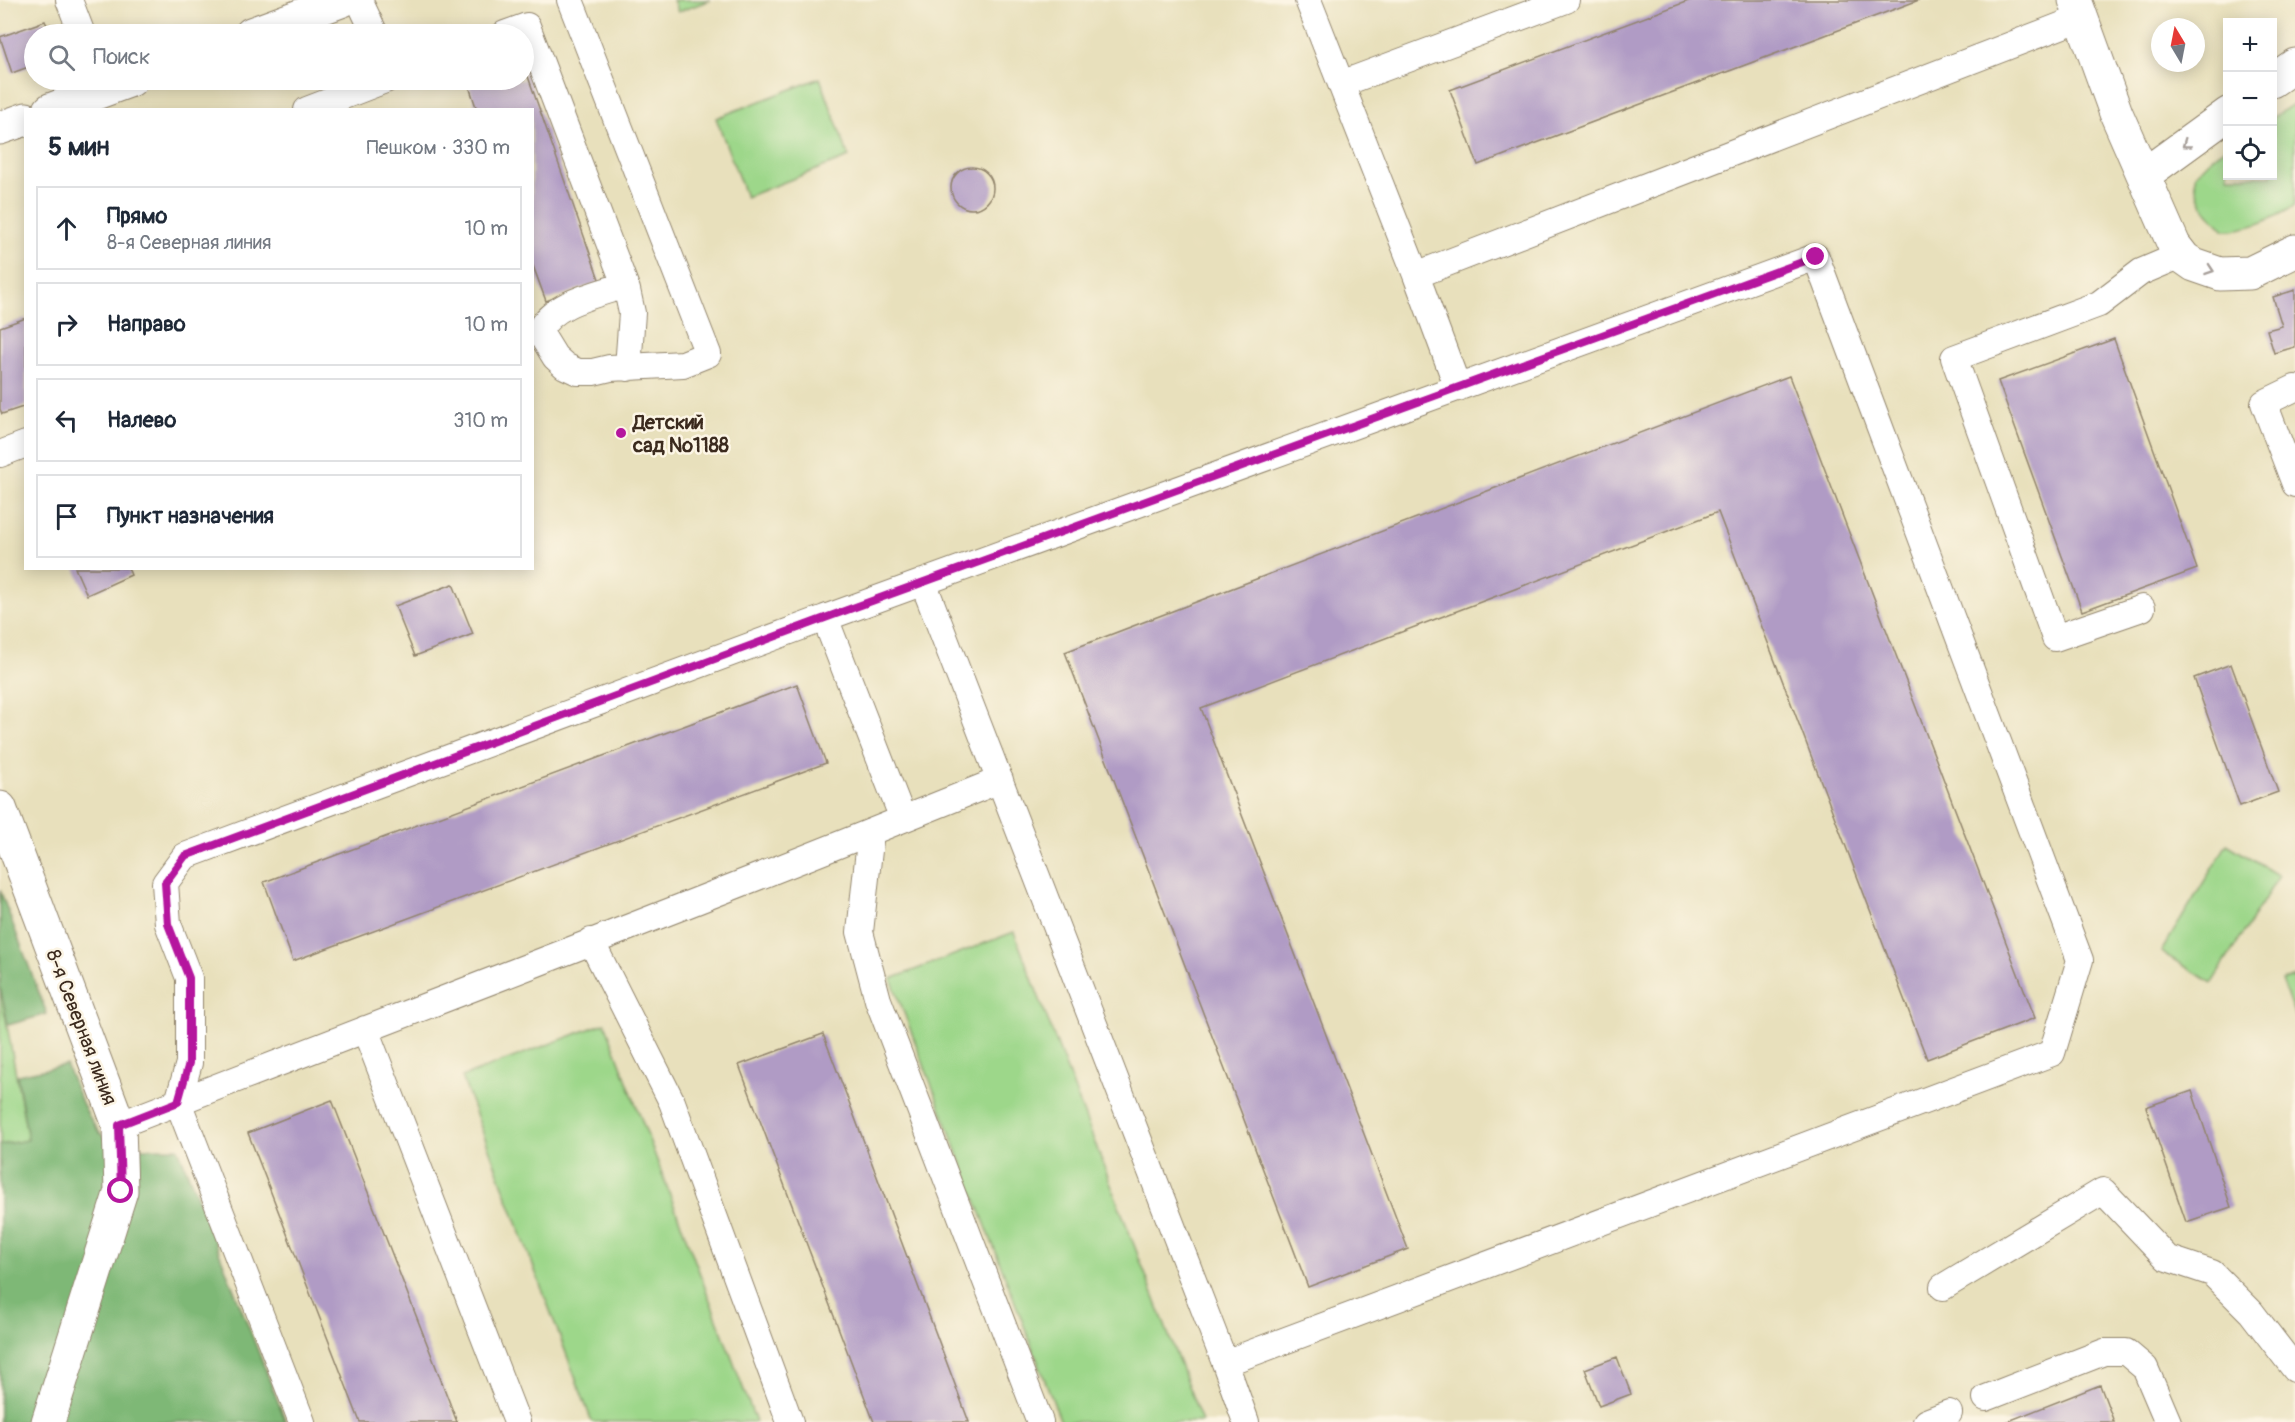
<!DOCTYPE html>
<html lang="ru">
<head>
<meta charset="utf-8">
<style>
  :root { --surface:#fff; --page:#f6f6f7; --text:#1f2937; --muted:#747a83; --line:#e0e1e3 }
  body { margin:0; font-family:Pangolin,sans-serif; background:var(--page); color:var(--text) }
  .controls { position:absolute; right:18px; top:18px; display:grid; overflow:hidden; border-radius:0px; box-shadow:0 3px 15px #0003 }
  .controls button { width:54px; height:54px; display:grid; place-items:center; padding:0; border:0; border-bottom:2px solid var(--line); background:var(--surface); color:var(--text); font:30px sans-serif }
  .compass { position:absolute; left:2151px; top:18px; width:54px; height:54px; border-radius:50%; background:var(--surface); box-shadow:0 3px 15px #0003; rotate:350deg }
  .stop { position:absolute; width:18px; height:18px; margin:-14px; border:4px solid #b5179e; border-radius:50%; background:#fff }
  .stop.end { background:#b5179e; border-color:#fff; box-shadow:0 2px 6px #0008 }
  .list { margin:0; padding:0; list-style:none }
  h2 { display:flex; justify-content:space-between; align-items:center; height:78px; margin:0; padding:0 24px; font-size:26px }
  h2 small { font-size:20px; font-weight:400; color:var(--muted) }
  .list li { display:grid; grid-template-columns:39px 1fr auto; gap:18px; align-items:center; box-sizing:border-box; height:84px; margin:0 12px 12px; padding:0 12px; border:2px solid var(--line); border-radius:0px }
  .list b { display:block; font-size:22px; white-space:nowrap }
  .list p { margin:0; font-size:20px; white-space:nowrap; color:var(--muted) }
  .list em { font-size:20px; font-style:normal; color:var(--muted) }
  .icon { flex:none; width:33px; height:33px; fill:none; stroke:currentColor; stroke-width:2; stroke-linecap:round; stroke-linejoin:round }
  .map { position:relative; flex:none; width:2295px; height:1422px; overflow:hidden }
  .search { position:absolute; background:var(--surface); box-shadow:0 3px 15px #0003; left:24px; top:24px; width:510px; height:66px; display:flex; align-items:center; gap:15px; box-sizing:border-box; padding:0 21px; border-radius:33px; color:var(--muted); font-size:22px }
  .panel { position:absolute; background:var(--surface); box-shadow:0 3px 15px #0003; left:24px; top:108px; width:510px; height:462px; border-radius:0px }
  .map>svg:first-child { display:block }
</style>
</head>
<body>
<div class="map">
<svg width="2295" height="1422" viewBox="0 0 2295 1422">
  <rect width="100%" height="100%" fill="#fcf5e5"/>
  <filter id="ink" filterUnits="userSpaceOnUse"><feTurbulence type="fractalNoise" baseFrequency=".0167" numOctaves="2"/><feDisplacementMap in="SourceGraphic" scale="12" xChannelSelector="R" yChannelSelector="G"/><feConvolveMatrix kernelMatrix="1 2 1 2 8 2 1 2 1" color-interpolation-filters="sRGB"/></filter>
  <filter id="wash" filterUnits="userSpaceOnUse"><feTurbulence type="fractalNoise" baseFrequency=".008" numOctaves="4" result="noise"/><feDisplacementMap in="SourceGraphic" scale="24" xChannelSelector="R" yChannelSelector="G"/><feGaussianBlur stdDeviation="1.35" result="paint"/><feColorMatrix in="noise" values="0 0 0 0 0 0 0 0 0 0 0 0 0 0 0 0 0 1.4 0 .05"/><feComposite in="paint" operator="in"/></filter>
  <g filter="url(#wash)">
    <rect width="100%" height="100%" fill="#e8e0bc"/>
    <!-- green -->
    <path fill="#9dd78a" stroke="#6c8054" stroke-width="1.5" d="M 673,0 L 710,0 L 678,12 Z
      M 820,78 L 849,157 L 746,197 L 716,118 Z
      M 2295,103 L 2295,206 C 2272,219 2251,230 2224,230 C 2207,211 2195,202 2195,175 L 2213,156 L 2227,147 L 2228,176 L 2272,176 L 2273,117 Z
      M 2227,844 L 2279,876 L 2212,983 L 2161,952 Z
      M 1014,932 L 1202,1422 L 1061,1422 L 891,979 Z
      M 2295,976 L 2295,1017 L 2282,981 Z
      M 0,987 L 28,1140 L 0,1145 Z
      M 605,1023 L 756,1422 L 592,1422 L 462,1077 Z"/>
    <!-- forest -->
    <path fill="#7eb876" stroke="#5c714a" stroke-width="1.5" d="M 0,890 L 47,1014 L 8,1025 L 0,987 Z
      M 66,1065 C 75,1086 92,1135 113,1143 C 134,1150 157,1148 178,1148 L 286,1422 L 0,1422 L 0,1145 L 28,1140 L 17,1075 Z"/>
    <g id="blocks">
      <!-- building -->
      <path fill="#b09bc5" d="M 1691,0 L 1919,0 L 1478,165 L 1450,90 Z
        M 45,21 L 51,34 L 34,34 L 34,65 L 12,73 L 0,37 Z
        M 524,65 L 600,282 L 546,301 L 532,263 L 532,110 L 477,110 L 469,86 L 487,80 L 524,80 Z
        M951 188a21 21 0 1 1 42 0a21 21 0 1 1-42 0Z
        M 2295,290 L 2295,347 L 2274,353 L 2267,330 L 2282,326 L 2273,297 Z
        M 26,318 L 26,406 L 2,414 L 0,409 L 0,327 Z
        M 2114,339 L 2197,569 L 2082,611 L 1998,381 Z
        M 1789,376 L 2035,1018 L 1927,1059 L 1718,512 L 1201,708 L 1408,1249 L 1308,1287 L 1065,652 Z
        M 75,568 L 128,568 L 131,575 L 87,595 Z
        M 453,584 L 473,634 L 415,656 L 395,606 Z
        M 2231,664 L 2278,792 L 2240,806 L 2194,678 Z
        M 797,684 L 826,763 L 293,961 L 264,882 Z
        M 823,1034 L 849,1102 L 969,1422 L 874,1422 L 739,1065 Z
        M 2192,1091 L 2231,1207 L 2186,1222 L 2146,1107 Z
        M 332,1100 L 431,1354 L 457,1422 L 360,1422 L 248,1133 Z
        M 1617,1357 L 1631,1394 L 1599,1406 L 1585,1369 Z
        M 2100,1385 L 2114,1422 L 2006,1422 Z"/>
    </g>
  </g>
  <g filter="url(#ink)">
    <use href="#blocks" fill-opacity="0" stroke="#92856d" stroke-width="1.5"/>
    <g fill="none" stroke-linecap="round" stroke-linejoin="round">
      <defs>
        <path id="service" d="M 69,0 L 82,34
          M 359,0 L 375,34
          M 1308,0 L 1416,275 L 2081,18
          M 505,34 L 527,26 L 627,290 L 632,313 L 628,368
          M 1341,84 L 1566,0
          M 307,110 L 385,80
          M 1416,275 L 1458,388
          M 539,331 C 554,302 596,295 625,285
          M 532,333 L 539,331 L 555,357 L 565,366 L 578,372 L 593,372 L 610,368 L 683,364 L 708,354 L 570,0
          M 2295,388 L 2264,403 L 2295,484
          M 0,454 L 26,444
          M 2142,608 L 2055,638 L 1954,358 L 2099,304 L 2141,272 L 2181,255
          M 825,618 L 1391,412 L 1816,257 L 2080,960 L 2052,1053 L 1225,1363 L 923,582
          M 903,819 L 1000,780
          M 871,832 L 860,932 L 878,1000 L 1040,1422
          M 591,941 L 672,1102 L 790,1422
          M 365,1029 L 517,1422
          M 119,1125 C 380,1023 643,924 903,819 L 825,618 L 185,856 L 165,883 L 168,924 L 189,978 L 189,1063 L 178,1102 L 302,1422
          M 1943,1287 L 2103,1191 L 2167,1258 L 2212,1273 L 2251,1312 L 2295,1369
          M 1225,1363 L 1246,1422
          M 1986,1398 L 2104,1352 L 2126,1352 L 2145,1368 L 2168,1422
          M 1926,1422 L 1949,1413"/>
        <path id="minor" d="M 2075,0 L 2116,113 L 2174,245 L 2184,258 L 2194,265 L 2220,274 L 2250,273 L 2295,251
          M 251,34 L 343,0
          M 2272,81 L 2295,65
          M 50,110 L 131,80
          M 0,128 L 26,119
          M 2144,175 L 2228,114
          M 0,808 L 119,1125 L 121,1191 L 48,1422"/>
      </defs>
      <!-- service casing -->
      <use href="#service" stroke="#92856d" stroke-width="28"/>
      <!-- minor casing -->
      <use href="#minor" stroke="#92856d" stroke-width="35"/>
      <!-- service -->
      <use href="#service" stroke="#fff" stroke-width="26"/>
      <!-- minor -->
      <use href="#minor" stroke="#fff" stroke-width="33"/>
    </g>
    <!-- one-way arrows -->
    <defs><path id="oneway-chevron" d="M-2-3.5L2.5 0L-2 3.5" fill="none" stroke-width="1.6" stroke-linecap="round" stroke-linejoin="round" transform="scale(1.5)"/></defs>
    <g stroke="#a79f9a">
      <use href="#oneway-chevron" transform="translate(2186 144) rotate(144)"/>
      <use href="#oneway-chevron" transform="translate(2210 270) rotate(19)"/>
    </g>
  </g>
  <g fill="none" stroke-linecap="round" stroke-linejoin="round" filter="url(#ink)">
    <!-- route -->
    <path stroke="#b5179e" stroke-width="8" d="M 121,1191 L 119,1125 L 178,1102 L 189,1063 L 189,978 L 168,924 L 165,883 L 185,856 L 825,618 L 1816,257"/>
  </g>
  <!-- markers -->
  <circle fill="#b5179e" stroke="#fcf5e5" stroke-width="2" cx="621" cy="433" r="6"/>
  <g text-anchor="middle" stroke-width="5" stroke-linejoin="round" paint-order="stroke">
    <!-- poi labels -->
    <g font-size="20" font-weight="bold" fill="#3b2a1e" stroke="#fcf5e5" text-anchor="start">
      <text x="633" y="429">Детский<tspan x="633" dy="23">сад №1188</tspan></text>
    </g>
    <!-- street labels -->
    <g font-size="20" fill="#3b2a1e" stroke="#fcf5e5">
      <text transform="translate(82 1027) rotate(69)" y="7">8-я Северная линия</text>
    </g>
  </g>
</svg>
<div class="controls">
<button>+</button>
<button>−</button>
<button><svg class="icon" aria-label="locate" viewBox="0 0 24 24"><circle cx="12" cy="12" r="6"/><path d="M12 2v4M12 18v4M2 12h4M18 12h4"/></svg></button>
</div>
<svg class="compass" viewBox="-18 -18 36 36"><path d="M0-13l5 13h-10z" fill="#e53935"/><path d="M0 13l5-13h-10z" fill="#747a83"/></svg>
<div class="stop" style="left:121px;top:1191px"></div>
<div class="stop end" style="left:1816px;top:257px"></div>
<div class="search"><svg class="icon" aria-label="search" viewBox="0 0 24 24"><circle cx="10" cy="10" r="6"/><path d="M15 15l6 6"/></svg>Поиск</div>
<section class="panel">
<h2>5 мин<small>Пешком · 330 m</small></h2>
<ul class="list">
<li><svg class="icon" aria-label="ahead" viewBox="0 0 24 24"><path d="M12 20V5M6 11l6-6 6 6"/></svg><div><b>Прямо</b><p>8-я Северная линия</p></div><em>10 m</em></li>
<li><svg class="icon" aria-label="right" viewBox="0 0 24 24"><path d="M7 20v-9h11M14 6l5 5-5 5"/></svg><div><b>Направо</b></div><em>10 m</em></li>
<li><svg class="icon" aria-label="left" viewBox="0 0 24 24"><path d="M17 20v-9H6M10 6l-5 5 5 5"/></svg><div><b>Налево</b></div><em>310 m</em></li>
<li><svg class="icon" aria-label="arrive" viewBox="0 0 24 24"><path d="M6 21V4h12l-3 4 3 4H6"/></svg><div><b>Пункт назначения</b></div></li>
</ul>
</section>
</div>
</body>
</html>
